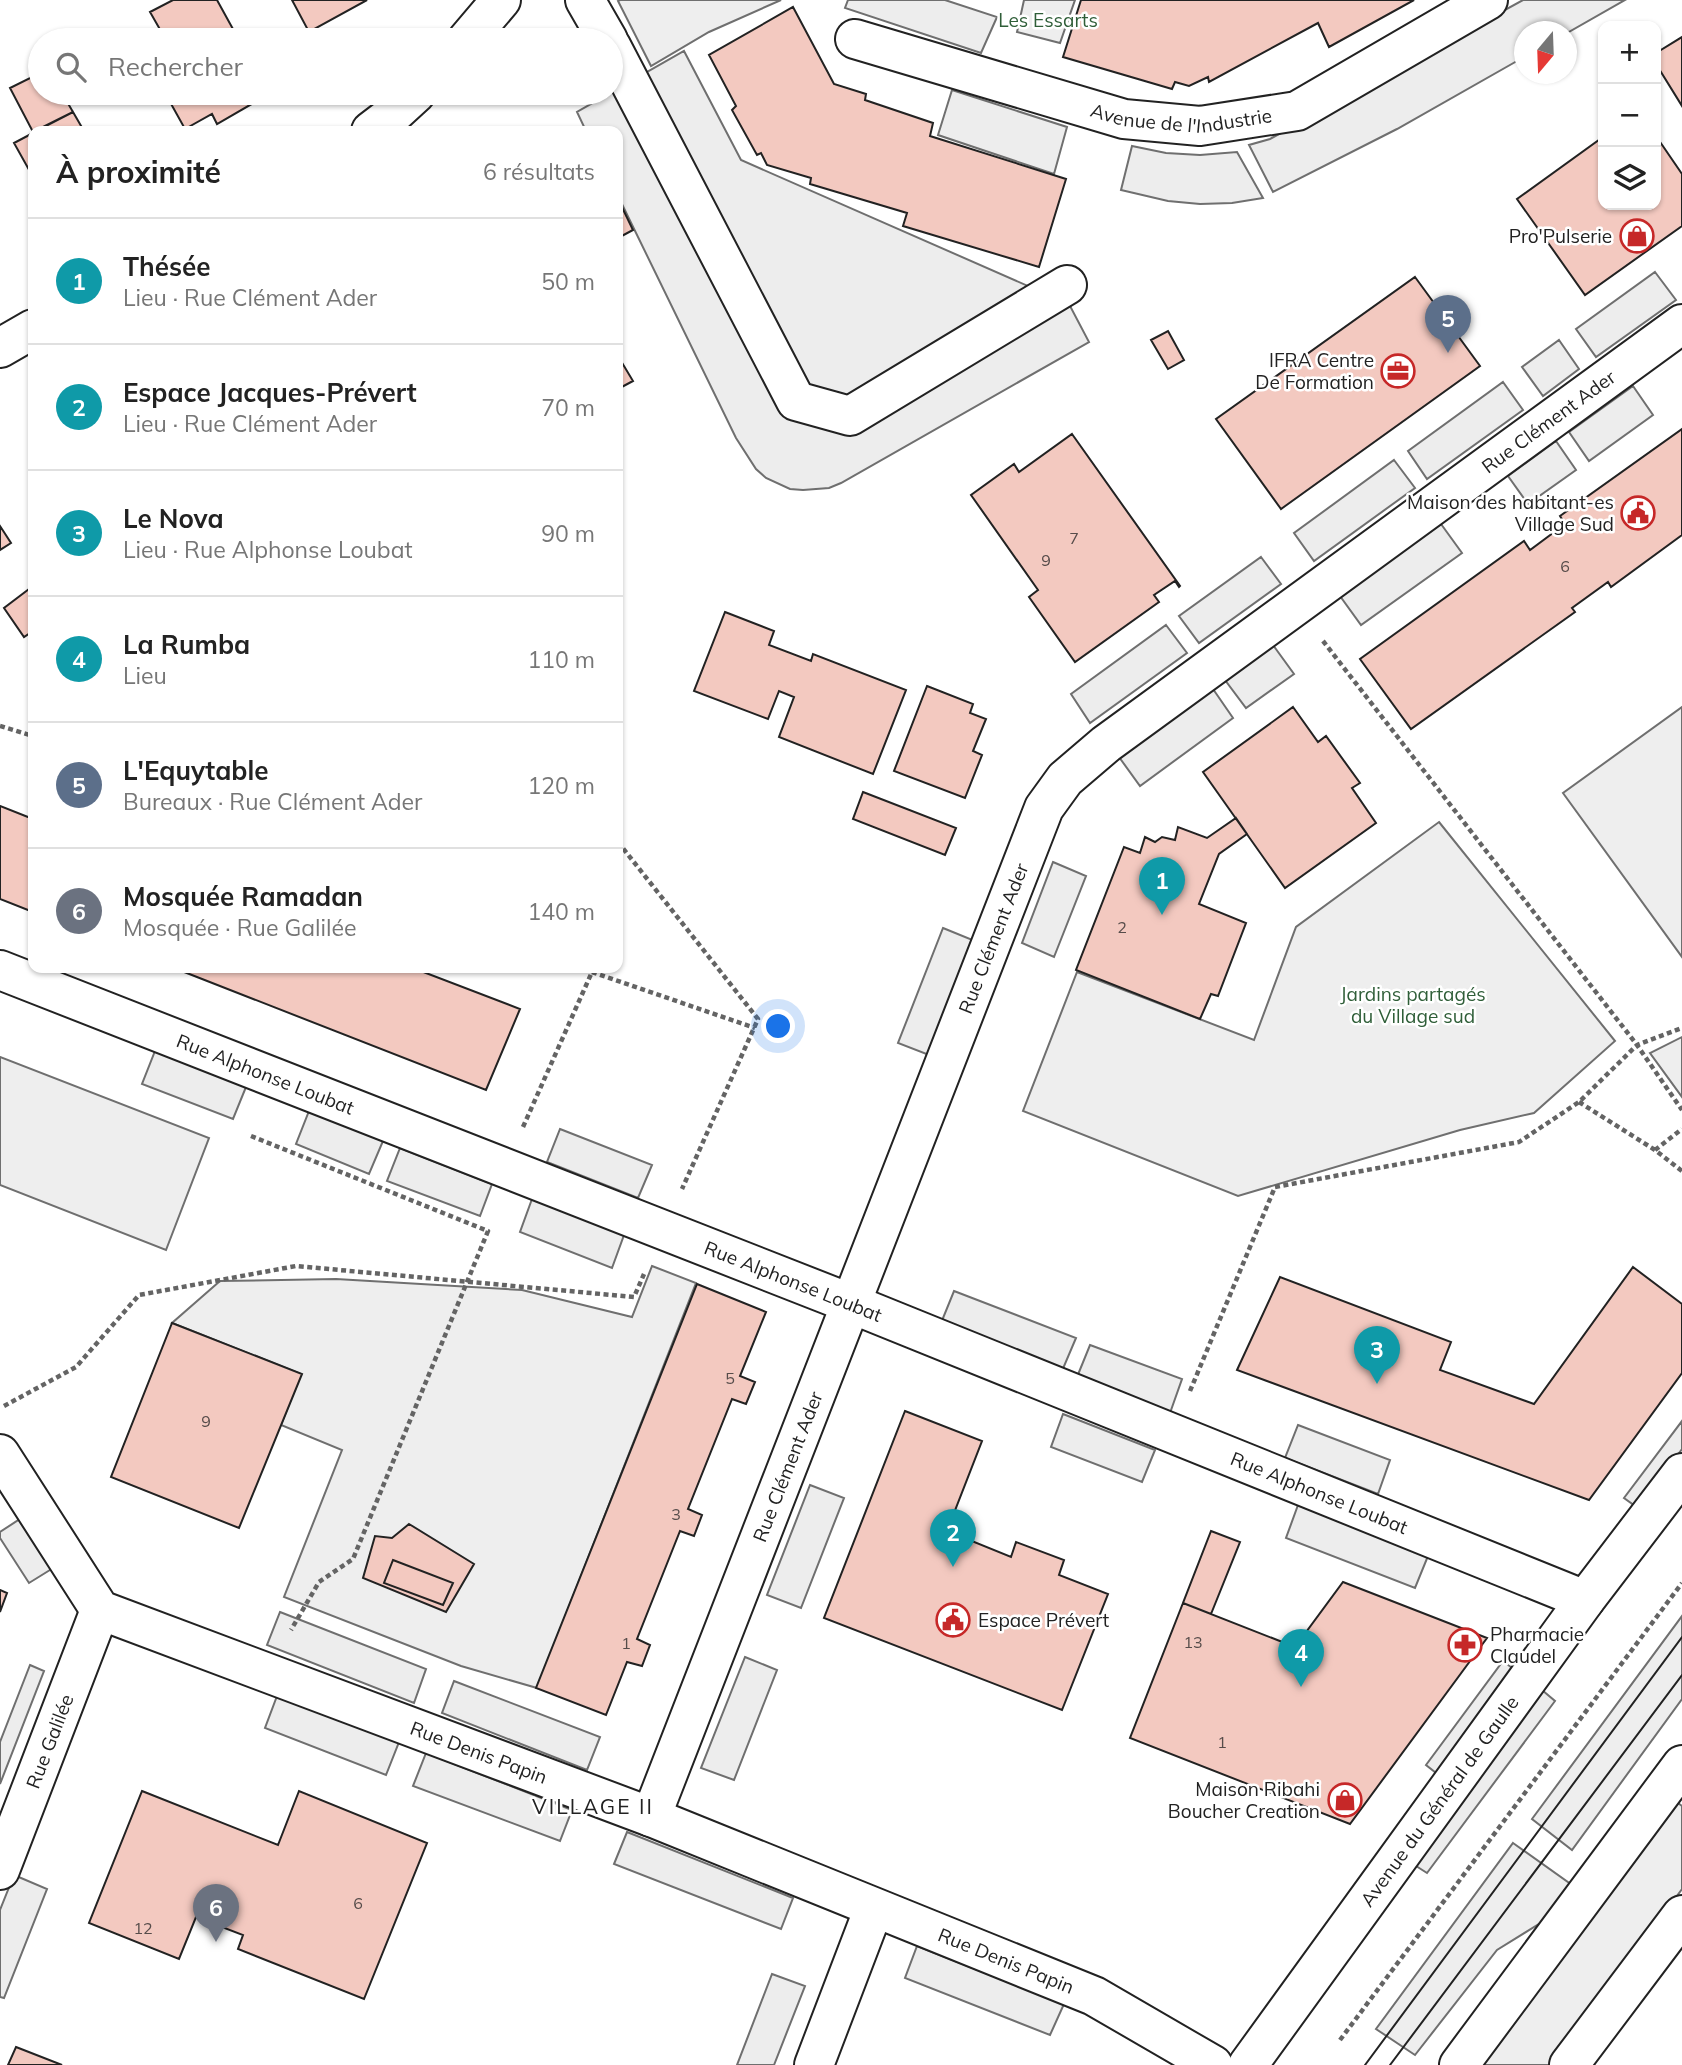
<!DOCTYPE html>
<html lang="fr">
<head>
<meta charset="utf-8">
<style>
  :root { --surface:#fff; --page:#f6f6f6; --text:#222; --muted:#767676; --line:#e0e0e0; --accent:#c62828 }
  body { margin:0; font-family:Mulish,sans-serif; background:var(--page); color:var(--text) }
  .controls { position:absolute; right:21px; top:21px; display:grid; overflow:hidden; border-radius:14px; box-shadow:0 2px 5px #0004 }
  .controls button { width:63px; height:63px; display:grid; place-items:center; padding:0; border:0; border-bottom:2px solid var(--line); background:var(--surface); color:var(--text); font:35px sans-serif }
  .compass { position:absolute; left:1514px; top:21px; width:63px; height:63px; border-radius:50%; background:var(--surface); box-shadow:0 2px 5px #0004; rotate:199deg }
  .you { position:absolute; left:779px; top:1027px; width:24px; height:24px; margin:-18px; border:5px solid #fff; border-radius:50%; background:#1a73e8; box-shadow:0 0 0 10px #1a73e833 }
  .badge { display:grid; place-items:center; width:46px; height:46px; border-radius:50%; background:var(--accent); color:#fff; font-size:23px; font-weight:700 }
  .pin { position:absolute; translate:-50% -58px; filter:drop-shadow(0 2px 4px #0008) }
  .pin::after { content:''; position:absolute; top:37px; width:24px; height:21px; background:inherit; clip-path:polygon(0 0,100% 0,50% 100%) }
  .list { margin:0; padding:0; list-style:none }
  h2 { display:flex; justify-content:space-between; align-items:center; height:91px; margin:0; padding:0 28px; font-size:30px }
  h2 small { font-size:23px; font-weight:400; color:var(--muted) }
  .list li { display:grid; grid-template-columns:46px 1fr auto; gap:21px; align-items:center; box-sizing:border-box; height:126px; padding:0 28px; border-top:2px solid var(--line) }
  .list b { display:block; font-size:26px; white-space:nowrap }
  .list p { margin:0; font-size:23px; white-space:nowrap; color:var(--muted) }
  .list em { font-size:23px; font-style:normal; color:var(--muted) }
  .icon { flex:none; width:38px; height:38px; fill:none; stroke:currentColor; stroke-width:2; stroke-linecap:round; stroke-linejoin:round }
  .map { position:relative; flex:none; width:1682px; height:2065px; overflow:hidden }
  .search { position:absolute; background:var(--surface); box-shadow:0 2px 5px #0004; left:28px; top:28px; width:595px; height:77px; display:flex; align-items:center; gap:18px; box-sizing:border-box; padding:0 24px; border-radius:38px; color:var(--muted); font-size:26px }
  .panel { position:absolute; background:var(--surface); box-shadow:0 2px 5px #0004; left:28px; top:126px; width:595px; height:847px; border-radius:14px }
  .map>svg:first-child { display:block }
</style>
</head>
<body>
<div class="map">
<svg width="1682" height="2065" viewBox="0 0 1682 2065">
  <rect width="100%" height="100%" fill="#fff"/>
  <!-- green -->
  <path fill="#eee" stroke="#6f6f6f" stroke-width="2" d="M 620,0 L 781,0 L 709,32 L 651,66 L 618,1 Z
    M 1024,0 L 1075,0 L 1060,43 L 1017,32 Z
    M 1682,707 L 1682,957 L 1563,793 Z
    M 1439,822 L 1615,1041 L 1534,1113 L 1460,1130 L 1238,1196 L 1023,1111 L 1077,972 L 1254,1040 L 1296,927 Z
    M 1682,1037 L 1682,1097 L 1650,1053 Z
    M 0,1057 L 209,1138 L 166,1250 L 0,1185 Z
    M 652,1266 L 696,1283 L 537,1688 L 461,1666 L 284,1597 L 342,1450 L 281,1425 L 301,1374 L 172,1323 L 220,1281 L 336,1279 L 522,1290 L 632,1317 Z
    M 1682,1616 L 1682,1699 L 1572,1850 L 1532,1819 Z
    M 1678,1803 L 1682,1806 L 1682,1889 L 1552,2065 L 1483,2065 Z
    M 1513,1843 L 1572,1885 L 1542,1922 L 1497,1950 L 1415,2055 L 1376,2029 Z"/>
  <!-- parking -->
  <path fill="#ededed" stroke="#6f6f6f" stroke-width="2" d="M 848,0 L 945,0 L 997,17 L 981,53 L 845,8 Z
    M 1523,0 L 1625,0 L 1567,33 L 1524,32 L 1524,57 L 1397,129 L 1273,192 L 1249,145 L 1270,139 Z
    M 684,51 L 741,160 L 1069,304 L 1089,342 L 841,483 L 829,488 L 803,490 L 790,489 L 766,478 L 756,469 L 736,438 L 618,196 L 618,131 L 586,131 L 577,112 Z
    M 952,90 L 1067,127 L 1054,174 L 938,135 Z
    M 1132,146 L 1166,153 L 1200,155 L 1237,152 L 1263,198 L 1232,203 L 1200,204 L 1168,201 L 1121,190 Z
    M 1655,272 L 1676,300 L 1596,357 L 1576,329 Z
    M 1559,340 L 1579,369 L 1543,396 L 1522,367 Z
    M 1503,382 L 1523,410 L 1427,479 L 1408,451 Z
    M 1633,386 L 1653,415 L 1589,461 L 1569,432 Z
    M 1556,441 L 1576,470 L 1528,504 L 1508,476 Z
    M 1394,460 L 1415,488 L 1314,561 L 1294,533 Z
    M 1441,524 L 1462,553 L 1361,625 L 1340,596 Z
    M 1261,557 L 1281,584 L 1199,643 L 1179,616 Z
    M 1166,625 L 1187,653 L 1090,723 L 1071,694 Z
    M 1273,645 L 1294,674 L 1246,708 L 1225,680 Z
    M 1213,689 L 1233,718 L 1140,786 L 1119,757 Z
    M 1053,862 L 1086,876 L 1054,957 L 1022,943 Z
    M 943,928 L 975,941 L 929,1055 L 898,1043 Z
    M 155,1051 L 246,1087 L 233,1119 L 142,1084 Z
    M 309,1111 L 383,1141 L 369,1174 L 296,1144 Z
    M 560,1129 L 652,1165 L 638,1198 L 547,1162 Z
    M 400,1148 L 492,1184 L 480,1216 L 387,1181 Z
    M 532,1199 L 624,1235 L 612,1268 L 520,1232 Z
    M 954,1291 L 1076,1338 L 1062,1371 L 941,1323 Z
    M 1090,1345 L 1182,1379 L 1170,1413 L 1077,1377 Z
    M 1063,1414 L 1155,1450 L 1142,1482 L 1051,1447 Z
    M 1682,1421 L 1682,1449 L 1638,1508 L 1624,1498 Z
    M 1298,1425 L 1390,1460 L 1378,1494 L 1285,1458 Z
    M 810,1485 L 844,1498 L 801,1608 L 767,1595 Z
    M 1298,1505 L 1428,1556 L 1415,1588 L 1286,1538 Z
    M 26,1515 L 58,1565 L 29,1583 L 0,1538 L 0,1532 Z
    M 280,1612 L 426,1669 L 414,1703 L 267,1645 Z
    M 745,1657 L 777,1670 L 734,1780 L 701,1768 Z
    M 1503,1661 L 1516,1671 L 1440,1776 L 1426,1765 Z
    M 30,1665 L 44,1671 L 0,1784 L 0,1742 Z
    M 454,1681 L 600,1737 L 587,1770 L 442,1713 Z
    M 1542,1690 L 1555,1701 L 1427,1873 L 1413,1864 Z
    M 277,1696 L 399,1742 L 386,1775 L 265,1728 Z
    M 426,1753 L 572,1810 L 560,1841 L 413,1786 Z
    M 627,1832 L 793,1898 L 781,1929 L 614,1864 Z
    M 14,1875 L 47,1889 L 4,1998 L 0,1997 L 0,1910 Z
    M 917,1946 L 1064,2004 L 1050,2035 L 905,1978 Z
    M 772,1974 L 805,1986 L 774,2065 L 737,2065 Z"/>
  <!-- building -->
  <path fill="#f3c9c0" stroke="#222" stroke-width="2" fill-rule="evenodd" d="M 173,0 L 217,0 L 239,40 L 166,40 L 150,12 Z
    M 292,0 L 367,0 L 309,32 Z
    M 1081,0 L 1414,0 L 1329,47 L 1318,23 L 1209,82 L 1208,77 L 1189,86 L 1175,82 L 1172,89 L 1063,57 Z
    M 793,7 L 834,84 L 866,94 L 865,100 L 933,123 L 930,136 L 1066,179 L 1039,267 L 903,226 L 907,213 L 810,184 L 811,178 L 767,165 L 761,153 L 757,155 L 732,110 L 736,106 L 709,55 Z
    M 1682,37 L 1682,106 L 1656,64 L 1656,53 Z
    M 40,73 L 40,93 L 62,93 L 73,112 L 33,132 L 10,88 Z
    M 165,93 L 268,93 L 269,94 L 217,124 L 212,114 L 185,129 Z
    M 73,112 L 84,131 L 36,131 Z
    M 33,133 L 33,177 L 14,143 Z
    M 1656,136 L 1682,174 L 1682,226 L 1585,295 L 1517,199 L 1603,137 L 1603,205 L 1656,205 Z
    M 618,199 L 633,230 L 618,238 Z
    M 1415,277 L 1480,366 L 1281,509 L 1216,419 Z
    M 1168,331 L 1184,360 L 1168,369 L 1151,340 Z
    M 618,356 L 633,381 L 618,389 Z
    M 1682,429 L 1682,535 L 1611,587 L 1608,582 L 1572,608 L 1575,612 L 1411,729 L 1360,659 L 1524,541 L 1530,550 L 1565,524 L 1560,516 Z
    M 1072,434 L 1180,586 L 1179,587 L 1175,581 L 1154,595 L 1159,602 L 1075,662 L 1029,597 L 1038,590 L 971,495 L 1014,464 L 1019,472 Z
    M 0,526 L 11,543 L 0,550 Z
    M 33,586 L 33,631 L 24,637 L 4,608 Z
    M 725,612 L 774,631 L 769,645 L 811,661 L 813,654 L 906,690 L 873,774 L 779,737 L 794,697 L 779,691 L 768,719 L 694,691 Z
    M 927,686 L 973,704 L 970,713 L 986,719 L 973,751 L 982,755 L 965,798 L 894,771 Z
    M 1293,707 L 1318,742 L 1326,736 L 1360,783 L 1352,788 L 1376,823 L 1285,888 L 1203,772 Z
    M 863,792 L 956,828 L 945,855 L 853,819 Z
    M 0,806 L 33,819 L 33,912 L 0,899 Z
    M 1236,818 L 1247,834 L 1219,854 L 1199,904 L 1246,923 L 1218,996 L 1211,994 L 1200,1019 L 1076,970 L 1124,847 L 1140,853 L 1145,837 L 1155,842 L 1162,837 L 1175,840 L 1178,827 L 1207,838 Z
    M 174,968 L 413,968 L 520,1009 L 486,1090 Z
    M 1633,1267 L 1682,1304 L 1682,1373 L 1589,1500 L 1237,1370 L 1280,1277 L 1451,1342 L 1440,1370 L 1534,1404 Z
    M 697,1284 L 766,1312 L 740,1376 L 755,1382 L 746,1404 L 732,1399 L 688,1509 L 702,1515 L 694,1536 L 680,1531 L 637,1639 L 650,1645 L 642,1666 L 627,1662 L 606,1715 L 536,1688 Z
    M 172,1323 L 302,1374 L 239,1528 L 111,1477 Z
    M 905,1411 L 982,1441 L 947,1531 L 1011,1557 L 1016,1542 L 1064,1560 L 1059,1575 L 1108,1594 L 1062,1710 L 824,1618 Z
    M 409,1524 L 474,1564 L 446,1612 L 363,1578 L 375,1536 L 392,1538 ZM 393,1560 L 453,1583 L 443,1605 L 384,1583 Z
    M 1211,1531 L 1240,1542 L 1211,1614 L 1183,1603 Z
    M 393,1560 L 453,1583 L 443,1605 L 384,1583 Z
    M 1343,1582 L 1487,1638 L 1350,1824 L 1130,1738 L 1183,1603 L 1295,1647 Z
    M 0,1590 L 7,1593 L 0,1612 Z
    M 142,1791 L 278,1845 L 299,1791 L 427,1843 L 364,1999 L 238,1949 L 243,1935 L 196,1917 L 179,1959 L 89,1923 Z
    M 16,2047 L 62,2065 L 8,2065 Z"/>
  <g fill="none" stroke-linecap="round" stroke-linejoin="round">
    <defs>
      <g id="minor">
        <path d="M 585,0 L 608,40"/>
        <path id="s1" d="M 855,39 L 1124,119 L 1200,126 L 1297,111 L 1488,0"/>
        <path d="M 467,40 L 501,0"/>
        <path d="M 611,46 L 796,401 L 850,416 L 1067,285"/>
        <path d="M 371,131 L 392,115 L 416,93"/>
        <path d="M 0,348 L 33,329"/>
        <path id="s2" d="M 0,970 L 852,1304 L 1585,1600"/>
        <path id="s3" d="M 0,1454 L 100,1610 L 651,1817 L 1094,1996 L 1213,2065"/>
        <path id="s4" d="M 651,1817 L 1044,808 L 1065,779 L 1106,744 L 1682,324"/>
        <path id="s5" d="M 0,1870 L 100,1610"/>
        <path d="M 814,2065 L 874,1908"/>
        <path id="s6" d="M 1248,2065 L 1585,1600 L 1682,1473"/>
      </g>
      <path id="major" d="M 1459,2065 L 1682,1765
        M 1569,2065 L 1682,1915"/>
    </defs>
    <!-- minor casing -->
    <use href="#minor" stroke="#222" stroke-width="42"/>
    <!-- major casing -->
    <use href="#major" stroke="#222" stroke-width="42"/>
    <!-- path -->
    <path stroke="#646464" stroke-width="4.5" stroke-dasharray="5 3.5" stroke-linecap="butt" d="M 1323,641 L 1637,1045 L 1682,1110
      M 0,726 L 33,736
      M 618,842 L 758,1019 L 682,1189
      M 592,972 L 755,1028
      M 1579,1102 L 1655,1150 L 1682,1171
      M 523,1127 L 592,972 L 589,968
      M 251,1136 L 488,1231 L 353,1559 L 319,1582 L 291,1630
      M 1655,1150 L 1682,1129
      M 1190,1391 L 1275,1187 L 1519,1142 L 1579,1102 L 1637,1045 L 1682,1028
      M 4,1406 L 76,1367 L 139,1295 L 296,1266 L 634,1297 L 644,1274
      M 1340,2040 L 1682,1583"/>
    <!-- minor -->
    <use href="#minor" stroke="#fff" stroke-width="38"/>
    <!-- major -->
    <use href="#major" stroke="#fff" stroke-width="38"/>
    <!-- tram -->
    <path stroke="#222" stroke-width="2" d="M 1365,2065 L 1682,1637
      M 1390,2065 L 1682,1675"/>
  </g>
  <!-- icons -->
  <defs>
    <symbol id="shop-ring" viewBox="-11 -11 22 22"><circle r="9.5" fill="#fff" stroke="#c62828" stroke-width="1.5"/><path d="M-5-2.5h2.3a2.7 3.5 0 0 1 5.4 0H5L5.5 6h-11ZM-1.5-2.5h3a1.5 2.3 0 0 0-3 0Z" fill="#c62828"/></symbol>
    <symbol id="office-ring" viewBox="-11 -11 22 22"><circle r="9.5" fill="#fff" stroke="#c62828" stroke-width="1.5"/><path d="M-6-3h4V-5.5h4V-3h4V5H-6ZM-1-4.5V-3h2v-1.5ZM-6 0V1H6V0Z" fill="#c62828"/></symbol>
    <symbol id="civic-ring" viewBox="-11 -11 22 22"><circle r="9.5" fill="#fff" stroke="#c62828" stroke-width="1.5"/><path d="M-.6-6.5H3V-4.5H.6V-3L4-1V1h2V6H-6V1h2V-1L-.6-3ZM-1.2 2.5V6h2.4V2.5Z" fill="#c62828"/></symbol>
    <symbol id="pharmacy-ring" viewBox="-11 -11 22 22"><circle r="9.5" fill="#fff" stroke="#c62828" stroke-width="1.5"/><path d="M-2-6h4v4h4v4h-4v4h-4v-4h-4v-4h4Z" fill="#c62828"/></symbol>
  </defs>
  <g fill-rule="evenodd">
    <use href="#shop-ring" x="1618" y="217" width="38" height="38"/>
    <use href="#office-ring" x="1379" y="352" width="38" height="38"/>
    <use href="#civic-ring" x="1619" y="494" width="38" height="38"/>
    <use href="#civic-ring" x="934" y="1601" width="38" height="38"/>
    <use href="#pharmacy-ring" x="1446" y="1626" width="38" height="38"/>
    <use href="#shop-ring" x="1326" y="1781" width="38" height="38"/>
  </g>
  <g text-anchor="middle" stroke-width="5" stroke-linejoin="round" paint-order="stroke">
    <!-- number labels -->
    <g font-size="16" fill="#564c4a">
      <text x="1074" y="544">7</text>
      <text x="1046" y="566">9</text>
      <text x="1565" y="572">6</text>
      <text x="1122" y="933">2</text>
      <text x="730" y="1384">5</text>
      <text x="206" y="1427">9</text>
      <text x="676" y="1520">3</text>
      <text x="1193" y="1648">13</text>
      <text x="626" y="1649">1</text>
      <text x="1222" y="1748">1</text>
      <text x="358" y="1909">6</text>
      <text x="143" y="1934">12</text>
    </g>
    <!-- park labels -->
    <g font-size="19" fill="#2f5e38" stroke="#fff">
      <text x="1048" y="27">Les Essarts</text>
      <text x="1413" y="1001">Jardins partagés<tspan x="1413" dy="22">du Village sud</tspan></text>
    </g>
    <!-- street labels -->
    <g font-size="19" fill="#222" stroke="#fff">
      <text dy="7" stroke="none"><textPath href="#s1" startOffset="338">Avenue de l'Industrie</textPath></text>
      <text dy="7" stroke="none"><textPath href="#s4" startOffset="1720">Rue Clément Ader</textPath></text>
      <text dy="7" stroke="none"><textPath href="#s4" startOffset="943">Rue Clément Ader</textPath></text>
      <text dy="7" stroke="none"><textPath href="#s2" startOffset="285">Rue Alphonse Loubat</textPath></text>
      <text dy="7" stroke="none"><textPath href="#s2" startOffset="852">Rue Alphonse Loubat</textPath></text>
      <text dy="7" stroke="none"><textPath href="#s4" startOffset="376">Rue Clément Ader</textPath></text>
      <text dy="7" stroke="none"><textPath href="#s2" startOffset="1419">Rue Alphonse Loubat</textPath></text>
      <text dy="7" stroke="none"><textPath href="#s5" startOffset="138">Rue Galilée</textPath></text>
      <text dy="7" stroke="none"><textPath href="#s3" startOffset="590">Rue Denis Papin</textPath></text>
      <text dy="7" stroke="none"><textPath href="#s6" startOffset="326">Avenue du Général de Gaulle</textPath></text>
      <text dy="7" stroke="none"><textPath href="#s3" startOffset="1157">Rue Denis Papin</textPath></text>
    </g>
    <!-- poi labels -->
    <g font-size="19" fill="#222" stroke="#fff" text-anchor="end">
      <text x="1612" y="243">Pro'Pulserie</text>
      <text x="1374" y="367">IFRA Centre<tspan x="1374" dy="22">De Formation</tspan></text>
      <text x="1614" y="509">Maison des habitant-es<tspan x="1614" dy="22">Village Sud</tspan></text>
      <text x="978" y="1627" text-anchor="start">Espace Prévert</text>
      <text x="1490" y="1641" text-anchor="start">Pharmacie<tspan x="1490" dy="22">Claudel</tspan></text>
      <text x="1320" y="1796">Maison Ribahi<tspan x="1320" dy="22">Boucher Creation</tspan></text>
    </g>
    <!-- neighbourhood labels -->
    <g font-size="21" letter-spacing="2" fill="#222" stroke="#fff">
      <text x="593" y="1814">VILLAGE II</text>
    </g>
  </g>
</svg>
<div class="controls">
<button>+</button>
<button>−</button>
<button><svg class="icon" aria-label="layers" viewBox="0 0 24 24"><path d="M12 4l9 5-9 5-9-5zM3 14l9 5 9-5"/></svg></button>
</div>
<svg class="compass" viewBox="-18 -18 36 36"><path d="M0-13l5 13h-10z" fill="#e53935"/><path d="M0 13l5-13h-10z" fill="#767676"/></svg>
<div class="you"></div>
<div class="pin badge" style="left:1162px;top:915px;background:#0f9aa8">1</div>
<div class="pin badge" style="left:953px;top:1567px;background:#0f9aa8">2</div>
<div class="pin badge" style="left:1377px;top:1384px;background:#0f9aa8">3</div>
<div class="pin badge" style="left:1301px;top:1687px;background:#0f9aa8">4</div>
<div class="pin badge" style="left:1448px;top:353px;background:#5c6f8a">5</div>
<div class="pin badge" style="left:216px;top:1942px;background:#6b7280">6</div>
<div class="search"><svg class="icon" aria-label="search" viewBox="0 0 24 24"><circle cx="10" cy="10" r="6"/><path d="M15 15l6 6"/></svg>Rechercher</div>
<section class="panel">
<h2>À proximité<small>6 résultats</small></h2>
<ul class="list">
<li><span class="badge" style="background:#0f9aa8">1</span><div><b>Thésée</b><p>Lieu · Rue Clément Ader</p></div><em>50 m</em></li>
<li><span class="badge" style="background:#0f9aa8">2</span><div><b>Espace Jacques-Prévert</b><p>Lieu · Rue Clément Ader</p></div><em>70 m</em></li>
<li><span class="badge" style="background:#0f9aa8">3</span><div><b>Le Nova</b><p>Lieu · Rue Alphonse Loubat</p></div><em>90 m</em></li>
<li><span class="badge" style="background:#0f9aa8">4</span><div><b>La Rumba</b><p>Lieu</p></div><em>110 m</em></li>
<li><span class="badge" style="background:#5c6f8a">5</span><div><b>L'Equytable</b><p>Bureaux · Rue Clément Ader</p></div><em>120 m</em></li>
<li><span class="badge" style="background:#6b7280">6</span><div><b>Mosquée Ramadan</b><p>Mosquée · Rue Galilée</p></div><em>140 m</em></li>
</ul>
</section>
</div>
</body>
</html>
